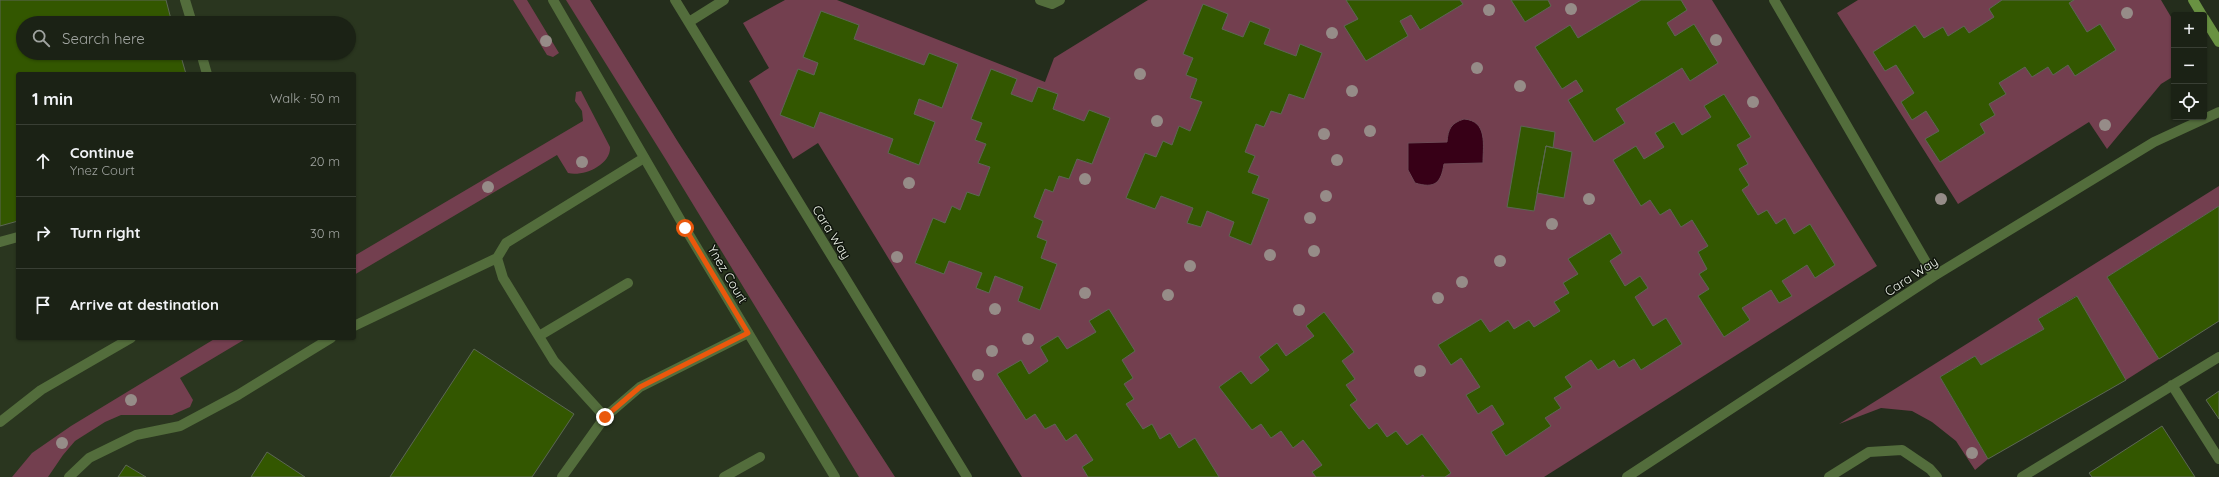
<!DOCTYPE html>
<html lang="en">
<head>
<meta charset="utf-8">
<style>
  :root { --surface:#1b2215; --page:#242a1e; --text:#f1f3f6; --muted:#a0a4a0; --line:#393f34 }
  body { margin:0; font-family:Quicksand,sans-serif; background:var(--page); color:var(--text) }
  .controls { position:absolute; right:12px; top:12px; display:grid; overflow:hidden; border-radius:4px; box-shadow:0 1px 3px #0004 }
  .controls button { width:36px; height:36px; display:grid; place-items:center; padding:0; border:0; border-bottom:1px solid var(--line); background:var(--surface); color:var(--text); font:20px sans-serif }
  .stop { position:absolute; width:12px; height:12px; margin:-9px; border:3px solid #ea580c; border-radius:50%; background:#fff }
  .stop.end { background:#ea580c; border-color:#fff; box-shadow:0 1px 4px #0008 }
  .list { margin:0; padding:0; list-style:none }
  h2 { display:flex; justify-content:space-between; align-items:center; height:52px; margin:0; padding:0 16px; font-size:17px }
  h2 small { font-size:13px; font-weight:400; color:var(--muted) }
  .list li { display:grid; grid-template-columns:26px 1fr auto; gap:12px; align-items:center; box-sizing:border-box; height:72px; padding:0 16px; border-top:1px solid var(--line) }
  .list b { display:block; font-size:15px; white-space:nowrap }
  .list p { margin:0; font-size:13px; white-space:nowrap; color:var(--muted) }
  .list em { font-size:13px; font-style:normal; color:var(--muted) }
  .icon { flex:none; width:22px; height:22px; fill:none; stroke:currentColor; stroke-width:2; stroke-linecap:round; stroke-linejoin:round }
  .map { position:relative; flex:none; width:2219px; height:477px; overflow:hidden }
  .search { position:absolute; background:var(--surface); box-shadow:0 1px 3px #0004; left:16px; top:16px; width:340px; height:44px; display:flex; align-items:center; gap:10px; box-sizing:border-box; padding:0 14px; border-radius:22px; color:var(--muted); font-size:15px }
  .panel { position:absolute; background:var(--surface); box-shadow:0 1px 3px #0004; left:16px; top:72px; width:340px; height:268px; border-radius:4px }
  .map>svg:first-child { display:block }
</style>
</head>
<body>
<div class="map">
<svg width="2219" height="477" viewBox="0 0 2219 477">
  <rect width="100%" height="100%" fill="#242d1c"/>
  <!-- built -->
  <path fill="#2a361f" fill-rule="evenodd" d="M 0,0 L 590,0 L 678,142 L 895,477 L 0,477 ZM 23,23 L 349,23 L 349,53 L 23,53 ZM 18,74 L 354,74 L 354,338 L 18,338 Z"/>
  <!-- green -->
  <path fill="#733f4f" d="M 513,0 L 527,0 L 559,53 L 553,57 L 547,55 Z
    M 566,0 L 590,0 L 678,142 L 895,477 L 859,477 L 666,160 Z
    M 785,0 L 837,0 L 1045,82 L 1054,58 L 1148,0 L 1712,0 L 1877,266 L 1544,477 L 1022,477 L 818,143 L 793,159 L 749,81 L 769,68 L 743,23 Z
    M 1858,0 L 2161,0 L 2174,22 L 2174,76 L 2161,84 L 2107,149 L 2089,122 L 1958,204 L 1837,13 Z
    M 581,91 L 610,147 C 611,165 583,177 568,173 L 557,155 L 354,275 L 354,256 L 583,121 L 582,111 L 575,101 L 576,92 Z
    M 2219,186 L 2219,206 L 2107,277 L 2159,359 L 2126,380 L 2076,296 L 2038,319 L 2044,329 L 1981,365 L 1975,356 L 1940,377 L 1988,459 L 1975,470 L 1956,441 L 1932,422 L 1912,411 L 1881,408 L 1839,424 Z
    M 216,338 L 247,338 L 180,378 L 193,400 L 190,407 L 172,415 L 121,415 L 105,422 L 75,441 L 63,455 L 48,477 L 12,477 L 32,453 L 71,426 Z"/>
  <!-- water -->
  <path fill="#370017" stroke="#6e4a56" d="M 1464,119 C 1488,121 1483,145 1483,163 L 1444,164 C 1441,183 1435,189 1415,183 L 1408,170 L 1408,143 L 1447,142 C 1448,129 1451,123 1464,119 Z"/>
  <!-- building -->
  <path fill="#335700" stroke="#5c6754" d="M 0,0 L 166,0 L 172,23 L 23,23 L 23,53 L 180,53 L 186,74 L 18,74 L 18,221 L 0,226 Z
    M 1346,0 L 1460,0 L 1463,4 L 1420,30 L 1411,15 L 1400,21 L 1408,36 L 1366,61 L 1344,26 L 1358,19 Z
    M 1511,0 L 1548,0 L 1551,6 L 1525,22 Z
    M 1641,0 L 1681,0 L 1687,10 L 1667,23 L 1675,36 L 1694,24 L 1718,63 L 1690,81 L 1682,68 L 1616,109 L 1625,123 L 1594,142 L 1568,100 L 1583,91 L 1576,80 L 1562,89 L 1535,47 L 1570,25 L 1578,38 Z
    M 2002,0 L 2074,0 L 2069,3 L 2087,32 L 2100,24 L 2116,50 L 2075,76 L 2068,65 L 2053,75 L 2048,67 L 2032,77 L 2025,67 L 1999,83 L 2006,94 L 1989,104 L 1995,115 L 1980,124 L 1985,133 L 1940,162 L 1925,139 L 1939,131 L 1926,111 L 1912,120 L 1901,102 L 1914,93 L 1896,65 L 1885,71 L 1873,52 L 1915,25 L 1924,38 L 1943,27 L 1948,36 L 1964,26 L 1969,33 L 1994,17 L 1989,9 Z
    M 1203,4 L 1228,14 L 1222,29 L 1243,37 L 1250,21 L 1270,29 L 1264,44 L 1296,56 L 1300,44 L 1322,53 L 1304,99 L 1289,94 L 1281,114 L 1271,111 L 1264,127 L 1256,124 L 1245,152 L 1255,156 L 1248,172 L 1259,176 L 1252,193 L 1269,199 L 1251,245 L 1229,236 L 1234,222 L 1207,211 L 1201,227 L 1187,223 L 1193,208 L 1161,196 L 1155,209 L 1126,198 L 1145,153 L 1156,157 L 1163,141 L 1172,145 L 1179,126 L 1190,131 L 1202,102 L 1190,98 L 1197,79 L 1186,75 L 1193,58 L 1183,54 Z
    M 821,11 L 859,25 L 854,39 L 924,65 L 929,53 L 958,64 L 942,108 L 919,99 L 914,114 L 935,122 L 919,165 L 888,153 L 893,139 L 820,112 L 814,128 L 780,115 L 798,69 L 814,75 L 818,63 L 803,57 Z
    M 991,69 L 1017,79 L 1011,94 L 1032,102 L 1038,87 L 1058,94 L 1053,109 L 1084,121 L 1089,110 L 1110,118 L 1092,164 L 1077,159 L 1069,179 L 1059,176 L 1053,192 L 1045,189 L 1034,217 L 1043,221 L 1037,237 L 1047,241 L 1041,258 L 1057,264 L 1040,310 L 1018,301 L 1023,287 L 995,276 L 989,293 L 976,288 L 982,273 L 949,261 L 944,274 L 915,263 L 933,218 L 945,223 L 952,206 L 960,210 L 967,192 L 979,196 L 990,167 L 978,163 L 986,144 L 975,140 L 982,123 L 971,119 Z
    M 1724,94 L 1751,137 L 1737,145 L 1748,164 L 1739,169 L 1749,185 L 1742,190 L 1758,215 L 1767,210 L 1776,224 L 1785,218 L 1794,234 L 1810,224 L 1835,265 L 1815,278 L 1807,265 L 1782,281 L 1792,296 L 1779,303 L 1771,290 L 1742,308 L 1750,320 L 1724,337 L 1698,296 L 1709,289 L 1699,274 L 1707,269 L 1698,252 L 1708,246 L 1692,220 L 1681,227 L 1670,209 L 1660,215 L 1650,200 L 1641,206 L 1613,160 L 1636,146 L 1644,159 L 1664,147 L 1655,133 L 1674,122 L 1682,135 L 1711,117 L 1704,106 Z
    M 1521,126 L 1555,132 L 1553,148 L 1546,146 L 1534,211 L 1507,207 Z
    M 1546,146 L 1572,152 L 1564,198 L 1537,193 Z
    M 2219,206 L 2219,321 L 2159,359 L 2107,277 Z
    M 1610,233 L 1622,253 L 1610,261 L 1625,286 L 1640,276 L 1648,288 L 1635,297 L 1653,326 L 1666,318 L 1682,344 L 1641,370 L 1634,359 L 1619,368 L 1614,360 L 1598,370 L 1591,360 L 1565,377 L 1572,387 L 1554,398 L 1561,408 L 1545,418 L 1551,426 L 1506,456 L 1491,432 L 1504,424 L 1492,405 L 1478,414 L 1466,395 L 1480,387 L 1461,358 L 1451,365 L 1438,345 L 1481,319 L 1490,332 L 1508,320 L 1514,329 L 1529,320 L 1534,327 L 1560,311 L 1554,302 L 1569,293 L 1563,283 L 1578,274 L 1568,259 Z
    M 2077,296 L 2126,380 L 1988,459 L 1940,377 L 1975,356 L 1981,365 L 2044,329 L 2038,319 Z
    M 1109,309 L 1135,351 L 1122,360 L 1133,378 L 1124,384 L 1134,399 L 1126,404 L 1143,429 L 1152,424 L 1160,439 L 1170,433 L 1179,448 L 1195,438 L 1219,477 L 1088,477 L 1082,467 L 1093,460 L 1076,434 L 1066,441 L 1055,424 L 1045,429 L 1035,414 L 1026,420 L 997,374 L 1021,360 L 1029,374 L 1048,361 L 1040,347 L 1058,336 L 1067,349 L 1096,332 L 1089,321 Z
    M 1324,312 L 1354,352 L 1342,361 L 1355,379 L 1346,385 L 1357,400 L 1350,405 L 1369,429 L 1377,423 L 1387,437 L 1396,431 L 1407,445 L 1422,434 L 1451,473 L 1445,477 L 1424,477 L 1423,475 L 1420,477 L 1316,477 L 1312,472 L 1322,465 L 1303,440 L 1293,448 L 1281,431 L 1271,438 L 1261,424 L 1252,430 L 1219,387 L 1241,371 L 1251,384 L 1269,370 L 1259,357 L 1277,343 L 1286,356 L 1314,336 L 1306,326 Z
    M 474,349 L 574,414 L 532,477 L 390,477 Z
    M 2219,391 L 2219,419 L 2206,400 Z
    M 2162,426 L 2195,477 L 2092,477 L 2089,473 Z
    M 267,452 L 305,477 L 251,477 Z
    M 126,465 L 146,477 L 118,477 Z"/>
  <g fill="none" stroke-linecap="round" stroke-linejoin="round">
    <!-- lane -->
    <path stroke="#536d3c" stroke-width="10" d="M 185,0 L 192,23
      M 675,0 L 967,477
      M 1040,0 L 1052,4 L 1060,0
      M 1774,0 L 1934,276
      M 689,22 L 724,0
      M 201,53 L 207,74
      M 0,242 L 18,237
      M 354,326 L 497,258
      M 539,336 L 628,283
      M 2172,385 L 2219,459
      M 605,417 L 554,361 L 503,278 L 497,258 L 506,243 L 644,158
      M 0,422 L 41,390 L 131,338
      M 69,477 L 89,458 L 136,435 L 180,426 L 238,395 L 331,338
      M 562,477 L 605,417 L 640,387 L 748,333
      M 724,477 L 760,457
      M 1627,477 L 1934,276 L 2154,142 L 2219,112
      M 1829,477 L 1869,452 L 1902,450 L 1930,469 L 1937,477
      M 2022,477 L 2219,357"/>
    <!-- street -->
    <path stroke="#536d3c" stroke-width="10" d="M 553,0 L 685,228 L 835,477"/>
    <!-- secondary -->
    <path stroke="#699242" stroke-width="10" d="M 2193,0 L 2202,15
      M 2204,18 L 2219,42"/>
  </g>
  <!-- trees -->
  <g fill="#968c88">
    <circle cx="1571" cy="9" r="6"/>
    <circle cx="1489" cy="10" r="6"/>
    <circle cx="2127" cy="13" r="6"/>
    <circle cx="1332" cy="33" r="6"/>
    <circle cx="1716" cy="40" r="6"/>
    <circle cx="546" cy="41" r="6"/>
    <circle cx="1477" cy="68" r="6"/>
    <circle cx="1140" cy="74" r="6"/>
    <circle cx="1520" cy="86" r="6"/>
    <circle cx="1352" cy="91" r="6"/>
    <circle cx="1753" cy="102" r="6"/>
    <circle cx="1157" cy="121" r="6"/>
    <circle cx="2105" cy="125" r="6"/>
    <circle cx="1370" cy="131" r="6"/>
    <circle cx="1324" cy="134" r="6"/>
    <circle cx="1337" cy="160" r="6"/>
    <circle cx="582" cy="162" r="6"/>
    <circle cx="1085" cy="179" r="6"/>
    <circle cx="909" cy="183" r="6"/>
    <circle cx="488" cy="187" r="6"/>
    <circle cx="1326" cy="196" r="6"/>
    <circle cx="1589" cy="199" r="6"/>
    <circle cx="1941" cy="199" r="6"/>
    <circle cx="1310" cy="218" r="6"/>
    <circle cx="1552" cy="224" r="6"/>
    <circle cx="1314" cy="251" r="6"/>
    <circle cx="1270" cy="255" r="6"/>
    <circle cx="897" cy="257" r="6"/>
    <circle cx="1500" cy="261" r="6"/>
    <circle cx="1190" cy="266" r="6"/>
    <circle cx="1462" cy="282" r="6"/>
    <circle cx="1085" cy="293" r="6"/>
    <circle cx="1168" cy="295" r="6"/>
    <circle cx="1438" cy="298" r="6"/>
    <circle cx="995" cy="309" r="6"/>
    <circle cx="1299" cy="310" r="6"/>
    <circle cx="1028" cy="339" r="6"/>
    <circle cx="992" cy="351" r="6"/>
    <circle cx="1420" cy="371" r="6"/>
    <circle cx="978" cy="375" r="6"/>
    <circle cx="131" cy="400" r="6"/>
    <circle cx="62" cy="443" r="6"/>
    <circle cx="1972" cy="453" r="6"/>
  </g>
  <g fill="none" stroke-linecap="round" stroke-linejoin="round">
    <!-- route -->
    <path stroke="#ea580c" stroke-width="5" d="M 605,417 L 640,387 L 748,333 L 685,228"/>
  </g>
  <g text-anchor="middle" stroke-width="3" stroke-linejoin="round" paint-order="stroke">
    <!-- street labels -->
    <g font-size="13" fill="#eff5ea" stroke="#0f140c">
      <text transform="translate(832 232) rotate(58)" y="5">Cara Way</text>
      <text transform="translate(728 274) rotate(59)" y="5">Ynez Court</text>
      <text transform="translate(1911 276) rotate(-33)" y="5">Cara Way</text>
    </g>
  </g>
</svg>
<div class="controls">
<button>+</button>
<button>−</button>
<button><svg class="icon" aria-label="locate" viewBox="0 0 24 24"><circle cx="12" cy="12" r="6"/><path d="M12 2v4M12 18v4M2 12h4M18 12h4"/></svg></button>
</div>
<div class="stop" style="left:685px;top:228px"></div>
<div class="stop end" style="left:605px;top:417px"></div>
<div class="search"><svg class="icon" aria-label="search" viewBox="0 0 24 24"><circle cx="10" cy="10" r="6"/><path d="M15 15l6 6"/></svg>Search here</div>
<section class="panel">
<h2>1 min<small>Walk · 50 m</small></h2>
<ul class="list">
<li><svg class="icon" aria-label="ahead" viewBox="0 0 24 24"><path d="M12 20V5M6 11l6-6 6 6"/></svg><div><b>Continue</b><p>Ynez Court</p></div><em>20 m</em></li>
<li><svg class="icon" aria-label="right" viewBox="0 0 24 24"><path d="M7 20v-9h11M14 6l5 5-5 5"/></svg><div><b>Turn right</b></div><em>30 m</em></li>
<li><svg class="icon" aria-label="arrive" viewBox="0 0 24 24"><path d="M6 21V4h12l-3 4 3 4H6"/></svg><div><b>Arrive at destination</b></div></li>
</ul>
</section>
</div>
</body>
</html>
